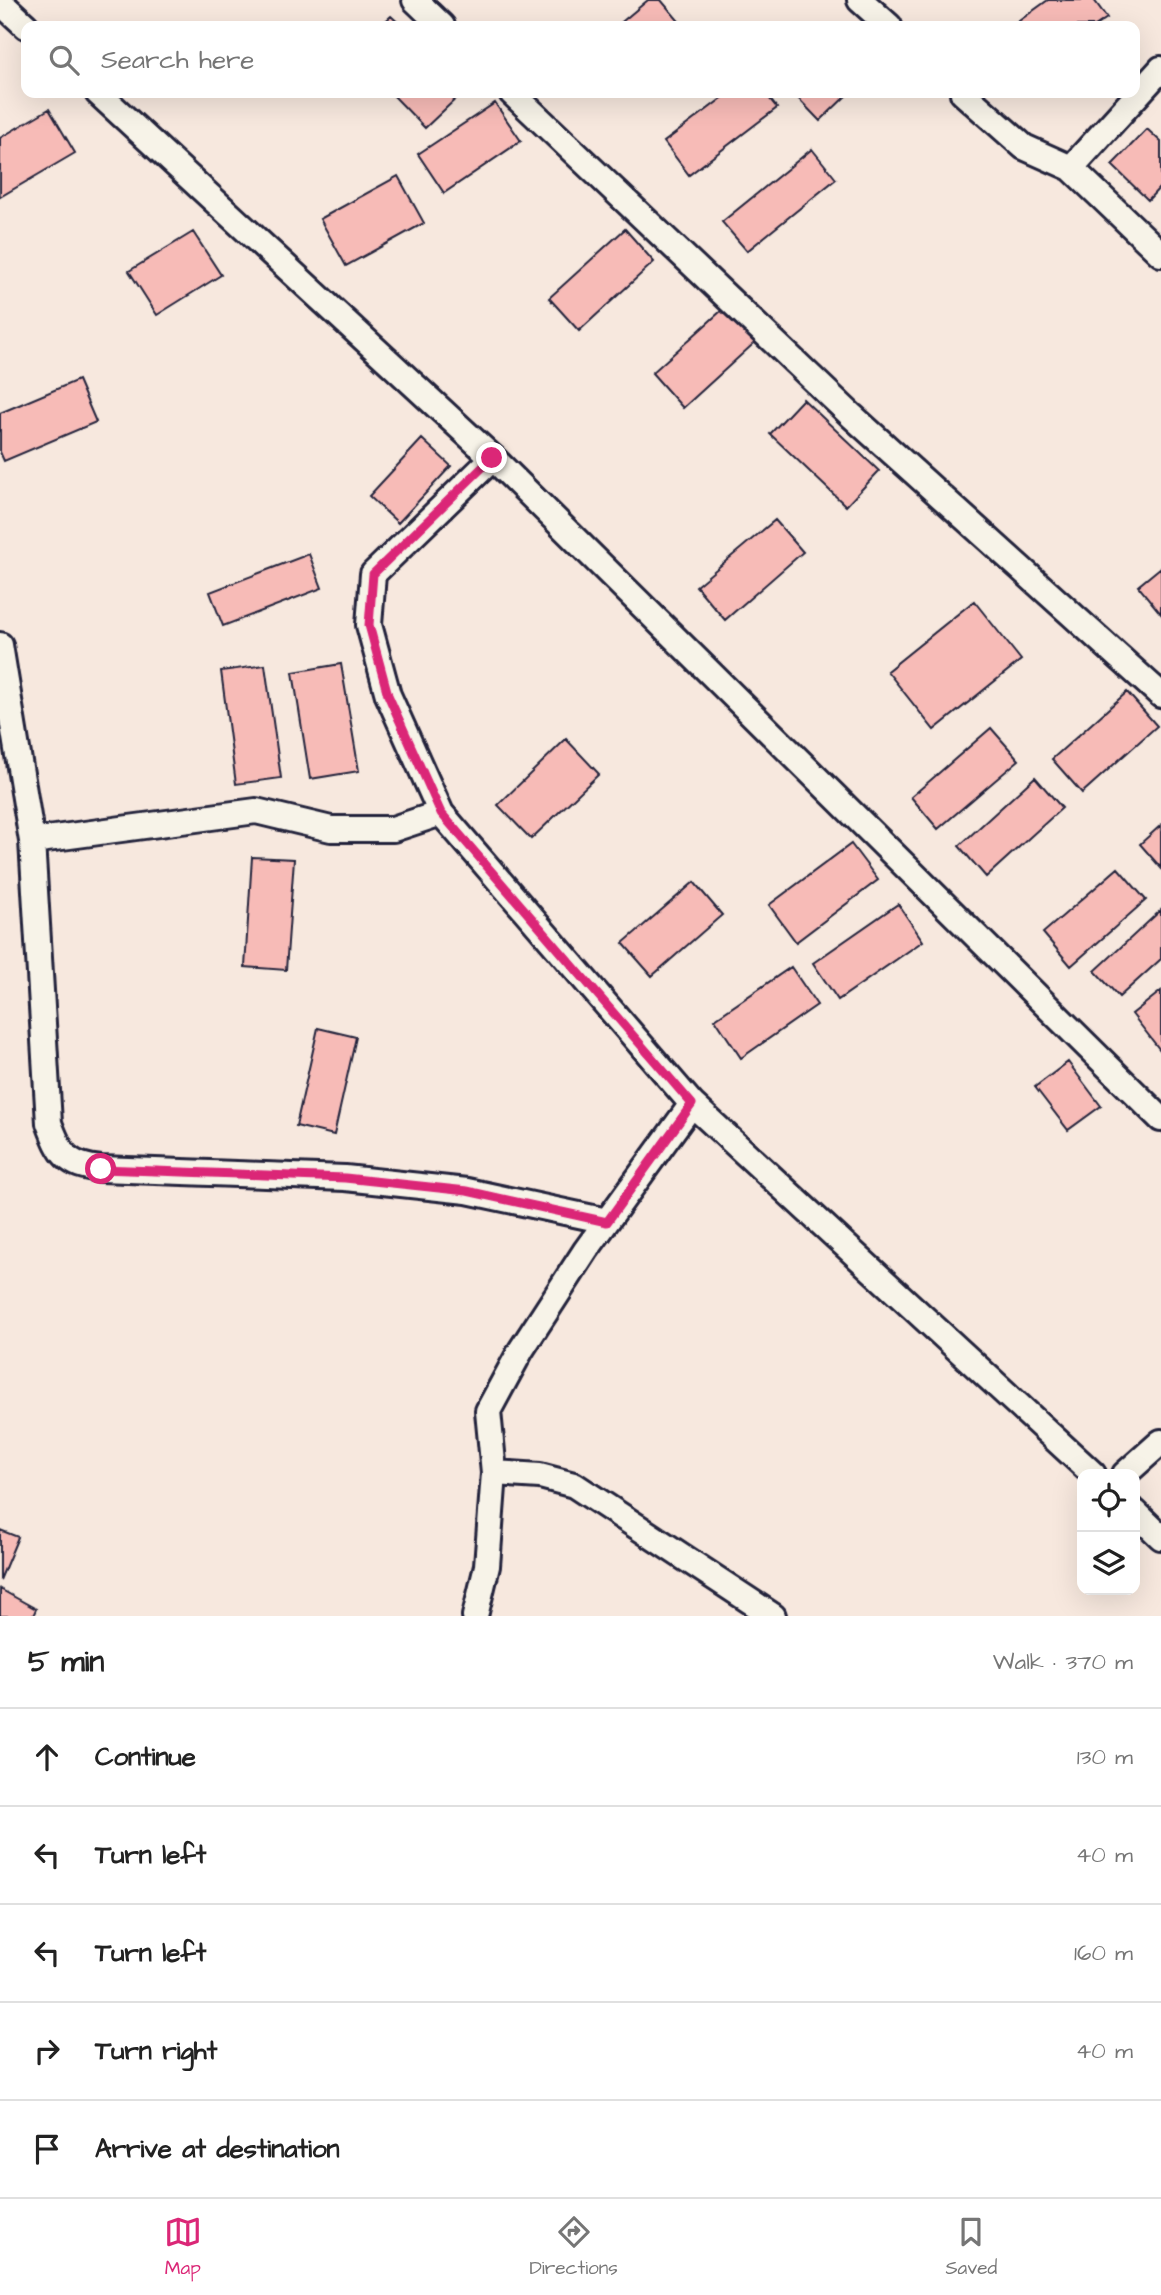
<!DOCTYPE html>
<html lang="en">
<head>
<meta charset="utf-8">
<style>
  :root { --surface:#fff; --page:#f6f6f6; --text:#222; --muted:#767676; --line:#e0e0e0; --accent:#db2777 }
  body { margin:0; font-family:"Architects Daughter",sans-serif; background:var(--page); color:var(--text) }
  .controls { position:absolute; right:21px; bottom:21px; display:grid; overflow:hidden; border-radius:14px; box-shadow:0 7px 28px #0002 }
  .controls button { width:63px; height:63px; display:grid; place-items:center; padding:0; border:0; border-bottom:2px solid var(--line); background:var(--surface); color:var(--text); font:35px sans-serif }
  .stop { position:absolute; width:21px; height:21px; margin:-16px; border:5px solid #db2777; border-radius:50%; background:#fff }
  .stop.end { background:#db2777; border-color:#fff; box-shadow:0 2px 7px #0008 }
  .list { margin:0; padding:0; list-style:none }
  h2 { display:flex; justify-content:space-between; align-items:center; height:91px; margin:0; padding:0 28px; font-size:30px }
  h2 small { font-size:23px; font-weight:400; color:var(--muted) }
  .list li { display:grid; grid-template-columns:46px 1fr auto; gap:21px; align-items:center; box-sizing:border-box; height:98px; padding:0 28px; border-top:2px solid var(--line) }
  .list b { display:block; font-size:26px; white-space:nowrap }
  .list em { font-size:23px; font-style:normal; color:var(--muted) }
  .icon { flex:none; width:38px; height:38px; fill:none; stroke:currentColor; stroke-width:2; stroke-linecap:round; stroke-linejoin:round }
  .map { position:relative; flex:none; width:1161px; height:1616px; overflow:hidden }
  .search { position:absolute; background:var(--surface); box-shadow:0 7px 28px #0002; left:21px; right:21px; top:21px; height:77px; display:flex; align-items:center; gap:18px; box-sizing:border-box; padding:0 24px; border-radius:14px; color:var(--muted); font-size:26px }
  .sheet { height:581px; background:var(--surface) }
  nav { display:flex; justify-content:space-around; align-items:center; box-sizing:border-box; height:98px; border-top:2px solid var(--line); background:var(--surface); font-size:19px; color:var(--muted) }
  nav a { display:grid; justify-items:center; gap:4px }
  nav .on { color:var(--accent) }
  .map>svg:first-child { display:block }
</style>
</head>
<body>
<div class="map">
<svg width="1161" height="1616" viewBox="0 0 1161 1616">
  <rect width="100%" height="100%" fill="#f7e8de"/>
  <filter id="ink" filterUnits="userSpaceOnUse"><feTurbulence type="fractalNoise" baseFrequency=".0143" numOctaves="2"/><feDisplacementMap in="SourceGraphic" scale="14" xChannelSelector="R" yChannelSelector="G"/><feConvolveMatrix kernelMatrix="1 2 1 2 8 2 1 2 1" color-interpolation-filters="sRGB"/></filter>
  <g filter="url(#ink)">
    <!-- building -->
    <path fill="#f7bbb7" stroke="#22223b" stroke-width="2" d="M 648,0 L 661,0 L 683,26 L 617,26 Z
      M 1048,0 L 1094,0 L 1107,18 L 1095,26 L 1012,26 Z
      M 391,16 L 402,26 L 380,26 Z
      M 391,93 L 462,93 L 425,128 Z
      M 729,93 L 765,93 L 777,108 L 689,175 L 664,142 Z
      M 793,93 L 849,93 L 820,121 Z
      M 495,103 L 521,141 L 444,193 L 418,154 Z
      M 49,109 L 75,153 L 0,197 L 0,138 Z
      M 1147,129 L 1161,142 L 1161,186 L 1148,200 L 1112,165 Z
      M 812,149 L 836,179 L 747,251 L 722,222 Z
      M 398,176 L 424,223 L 346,266 L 320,219 Z
      M 625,229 L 654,262 L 579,331 L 549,298 Z
      M 193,232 L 221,275 L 157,315 L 129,271 Z
      M 731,302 L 762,336 L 683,408 L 652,373 Z
      M 78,380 L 96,422 L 4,461 L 0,452 L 0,413 Z
      M 803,399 L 879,471 L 846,506 L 770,434 Z
      M 422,439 L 451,466 L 398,523 L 369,496 Z
      M 775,520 L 803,552 L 725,620 L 696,586 Z
      M 309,554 L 322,588 L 223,626 L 210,592 Z
      M 1161,567 L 1161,614 L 1138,586 Z
      M 974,601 L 1021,660 L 934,730 L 887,671 Z
      M 341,664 L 359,771 L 310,779 L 293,672 Z
      M 265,665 L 281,778 L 236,784 L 221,671 Z
      M 1127,692 L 1157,726 L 1082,793 L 1052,759 Z
      M 991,728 L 1019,760 L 938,829 L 911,797 Z
      M 566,739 L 599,774 L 531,839 L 498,805 Z
      M 1035,777 L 1062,808 L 986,877 L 959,846 Z
      M 1161,825 L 1161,868 L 1140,844 Z
      M 851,844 L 878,880 L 796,942 L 769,905 Z
      M 252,857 L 294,859 L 286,970 L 245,967 Z
      M 1118,868 L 1146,900 L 1071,966 L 1043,933 Z
      M 694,882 L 722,915 L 652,976 L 623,943 Z
      M 898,904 L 923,941 L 838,1000 L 813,963 Z
      M 1161,910 L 1161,959 L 1119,997 L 1095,971 Z
      M 791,967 L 817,1005 L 741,1058 L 715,1019 Z
      M 1161,991 L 1161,1050 L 1160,1050 L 1132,1014 Z
      M 318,1028 L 356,1037 L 334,1135 L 296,1126 Z
      M 1068,1062 L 1101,1106 L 1068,1130 L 1035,1087 Z
      M 0,1530 L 18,1537 L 0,1580 Z
      M 0,1589 L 36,1609 L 33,1616 L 0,1616 Z"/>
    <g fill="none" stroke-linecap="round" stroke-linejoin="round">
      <defs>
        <path id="minor" d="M 415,0 L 442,26
          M 860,0 L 889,26
          M 0,2 L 26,26
          M 98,93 L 493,458 L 1161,1119
          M 512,93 L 852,416 L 1161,695
          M 963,93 L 1024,147 L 1071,168 L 1161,254
          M 1071,168 L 1161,69
          M 493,458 L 373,574 L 369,625 L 388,695 L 441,813 L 692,1104 L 1093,1474
          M 0,645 L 32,841 L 49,1123 C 61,1155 66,1165 101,1169 L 345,1178 L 467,1191 L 607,1221
          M 32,841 L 256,811 L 331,829 L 393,829 L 441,813
          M 494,1473 L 540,1476 L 574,1485 L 773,1616
          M 1125,1474 L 1161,1442
          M 1135,1512 L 1161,1537
          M 475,1616 L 487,1566 L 494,1473 L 488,1411 L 521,1350 L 586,1250 L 692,1104"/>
      </defs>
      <!-- minor casing -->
      <use href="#minor" stroke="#22223b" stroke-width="30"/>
      <!-- minor -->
      <use href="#minor" stroke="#f7f3e8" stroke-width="24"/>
    </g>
  </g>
  <g fill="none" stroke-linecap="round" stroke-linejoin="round" filter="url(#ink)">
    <!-- route -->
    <path stroke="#db2777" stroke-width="9" d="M 101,1169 L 345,1178 L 467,1191 L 607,1222 L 692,1104 L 441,813 L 388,695 L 369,625 L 373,574 L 492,458"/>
  </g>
</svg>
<div class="controls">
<button><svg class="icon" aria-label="locate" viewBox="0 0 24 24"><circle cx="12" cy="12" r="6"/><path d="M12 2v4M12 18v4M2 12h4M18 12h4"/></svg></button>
<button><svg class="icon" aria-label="layers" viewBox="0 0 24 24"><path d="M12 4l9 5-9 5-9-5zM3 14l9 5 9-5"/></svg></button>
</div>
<div class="stop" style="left:101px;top:1169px"></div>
<div class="stop end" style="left:492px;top:458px"></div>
<div class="search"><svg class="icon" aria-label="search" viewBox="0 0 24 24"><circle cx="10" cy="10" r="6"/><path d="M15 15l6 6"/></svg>Search here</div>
</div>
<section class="sheet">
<h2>5 min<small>Walk · 370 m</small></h2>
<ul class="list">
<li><svg class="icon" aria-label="ahead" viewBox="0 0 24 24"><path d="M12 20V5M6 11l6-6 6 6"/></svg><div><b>Continue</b></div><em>130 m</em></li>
<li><svg class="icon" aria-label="left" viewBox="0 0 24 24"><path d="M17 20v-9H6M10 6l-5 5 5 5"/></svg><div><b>Turn left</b></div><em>40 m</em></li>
<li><svg class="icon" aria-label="left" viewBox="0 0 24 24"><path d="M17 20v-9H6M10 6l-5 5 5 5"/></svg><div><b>Turn left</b></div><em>160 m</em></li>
<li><svg class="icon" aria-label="right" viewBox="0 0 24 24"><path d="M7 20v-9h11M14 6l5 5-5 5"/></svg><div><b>Turn right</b></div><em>40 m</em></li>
<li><svg class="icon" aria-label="arrive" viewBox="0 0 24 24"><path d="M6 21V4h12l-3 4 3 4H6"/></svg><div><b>Arrive at destination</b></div></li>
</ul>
</section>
<nav>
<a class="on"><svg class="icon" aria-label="map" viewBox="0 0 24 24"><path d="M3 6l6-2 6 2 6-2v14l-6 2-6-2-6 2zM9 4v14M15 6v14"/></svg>Map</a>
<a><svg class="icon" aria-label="directions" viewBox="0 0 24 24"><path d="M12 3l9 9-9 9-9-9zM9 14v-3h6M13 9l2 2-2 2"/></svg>Directions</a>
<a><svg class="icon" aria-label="saved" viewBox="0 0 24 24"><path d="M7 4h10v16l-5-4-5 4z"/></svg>Saved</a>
</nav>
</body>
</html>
